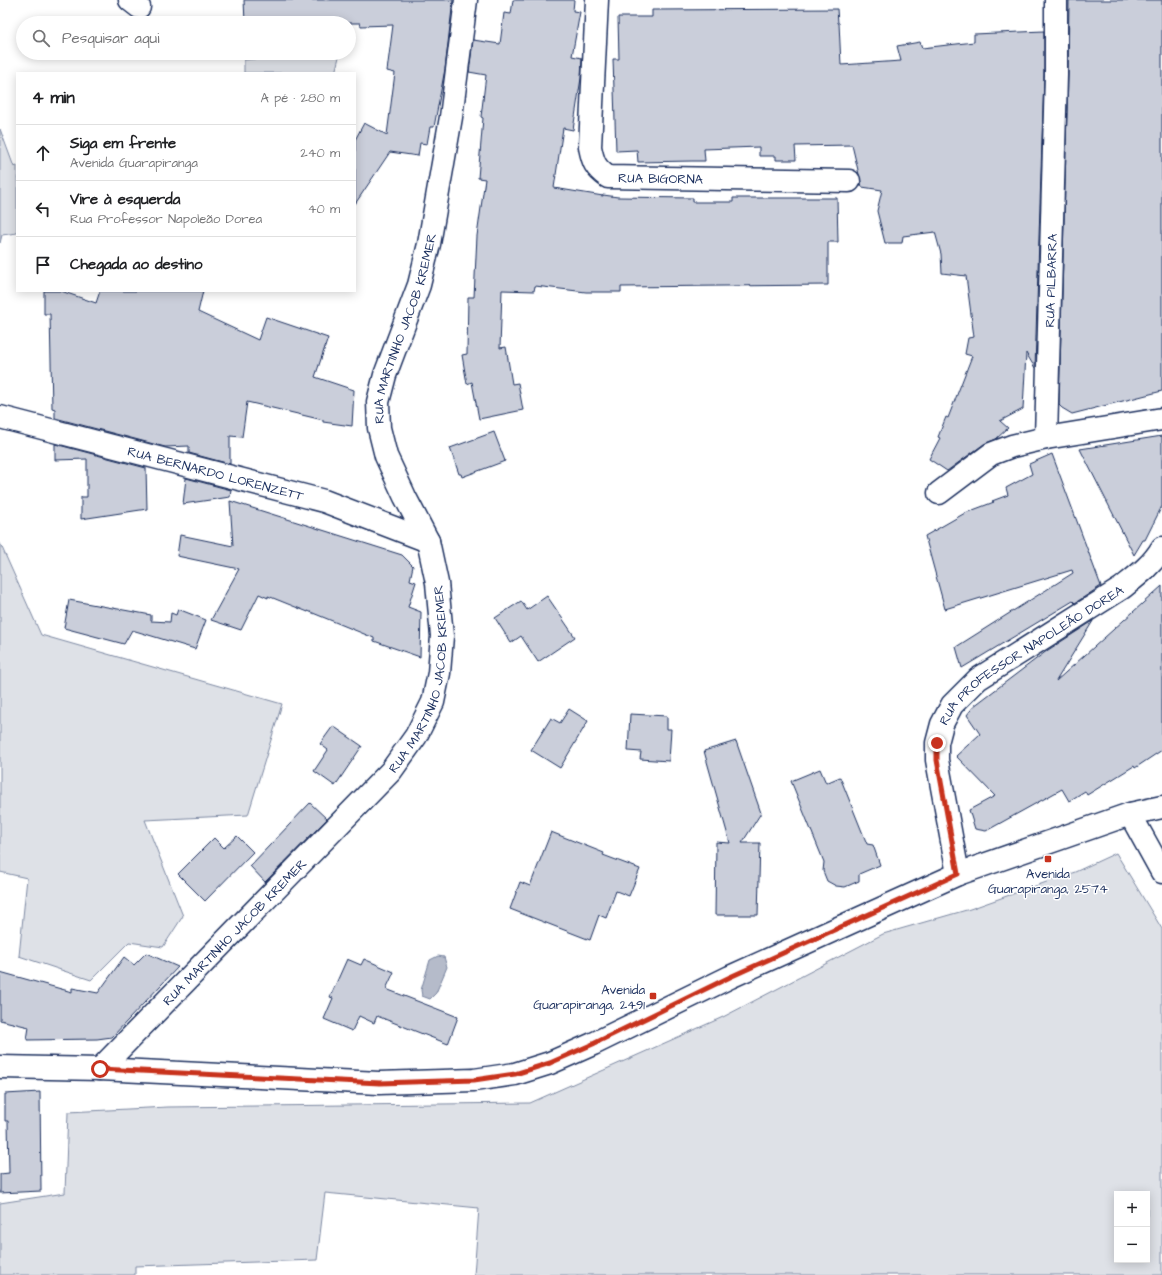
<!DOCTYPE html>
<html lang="pt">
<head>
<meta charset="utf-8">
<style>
  :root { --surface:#fff; --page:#f2f2f2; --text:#202124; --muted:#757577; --line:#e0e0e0 }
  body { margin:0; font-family:"Architects Daughter",sans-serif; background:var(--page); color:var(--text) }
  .controls { position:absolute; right:12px; bottom:12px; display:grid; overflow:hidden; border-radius:0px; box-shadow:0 2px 10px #0003 }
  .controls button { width:36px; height:36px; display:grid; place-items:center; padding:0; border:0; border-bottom:1px solid var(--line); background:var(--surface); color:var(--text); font:20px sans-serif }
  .stop { position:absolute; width:12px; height:12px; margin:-9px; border:3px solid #c8321e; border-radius:50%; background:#fff }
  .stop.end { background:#c8321e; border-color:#fff; box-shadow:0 1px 4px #0008 }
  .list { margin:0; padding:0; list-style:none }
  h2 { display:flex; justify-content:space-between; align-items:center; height:52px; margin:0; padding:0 16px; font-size:17px }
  h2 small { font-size:13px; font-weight:400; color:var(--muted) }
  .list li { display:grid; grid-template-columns:26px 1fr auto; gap:12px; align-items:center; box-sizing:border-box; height:56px; padding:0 16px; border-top:1px solid var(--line) }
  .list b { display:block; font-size:15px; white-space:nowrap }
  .list p { margin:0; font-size:13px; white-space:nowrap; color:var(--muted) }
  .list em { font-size:13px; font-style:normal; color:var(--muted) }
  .icon { flex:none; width:22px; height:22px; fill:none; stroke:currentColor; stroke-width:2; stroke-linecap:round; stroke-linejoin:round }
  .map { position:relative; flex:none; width:1162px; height:1275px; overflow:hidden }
  .search { position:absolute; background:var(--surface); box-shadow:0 2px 10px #0003; left:16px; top:16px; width:340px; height:44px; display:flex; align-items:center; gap:10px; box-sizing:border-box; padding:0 14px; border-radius:22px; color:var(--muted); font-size:15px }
  .panel { position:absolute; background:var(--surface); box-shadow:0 2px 10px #0003; left:16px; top:72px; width:340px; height:220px; border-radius:0px }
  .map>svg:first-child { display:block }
</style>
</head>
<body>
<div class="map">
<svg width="1162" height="1275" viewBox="0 0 1162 1275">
  <rect width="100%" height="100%" fill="#fff"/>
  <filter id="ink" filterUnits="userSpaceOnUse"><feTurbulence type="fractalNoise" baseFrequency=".025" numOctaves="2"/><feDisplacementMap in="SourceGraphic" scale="8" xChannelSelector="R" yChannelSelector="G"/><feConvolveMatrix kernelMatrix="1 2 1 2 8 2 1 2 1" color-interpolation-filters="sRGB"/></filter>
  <g filter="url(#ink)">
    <!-- green -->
    <path fill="#dee1e7" stroke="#7c88a2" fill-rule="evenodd" d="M 316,53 L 340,53 L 335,73 L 244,73 L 244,60 Z
      M 0,129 L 14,167 L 17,166 L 17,233 L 2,235 L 0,243 Z
      M 0,543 L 41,635 L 282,704 L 248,815 L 145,820 L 183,916 L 163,947 L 129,942 L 91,980 L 19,956 L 27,878 L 0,872 Z
      M 1116,853 L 1162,929 L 1162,1275 L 474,1275 L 479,1208 L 325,1193 L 317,1260 L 135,1266 L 135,1275 L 0,1275 L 0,1203 L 65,1193 L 68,1112 L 168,1107 L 530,1103 L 723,1017 L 883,934 L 970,909 L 1075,872 ZM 1117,1194 L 1147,1194 L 1147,1260 L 1117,1260 Z"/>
    <!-- water -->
    <path fill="#b5bbca" stroke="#77839f" d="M 438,956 L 444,957 L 447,967 L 436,993 L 430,999 L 422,996 L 421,990 L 430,960 Z"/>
    <!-- building -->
    <path fill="#caceda" stroke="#1b2f5e" d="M 244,0 L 453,0 L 445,69 L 434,127 L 430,127 L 427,144 L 420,143 L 418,156 L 390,152 L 355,204 L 355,140 L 364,123 L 387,135 L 395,73 L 387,71 L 393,25 L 361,26 L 360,23 L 245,23 Z
      M 513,0 L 574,0 L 573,11 L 580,12 L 572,56 L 582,58 L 581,78 L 573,130 L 563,128 L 554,188 L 603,196 L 603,195 L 618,197 L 693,198 L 693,202 L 733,202 L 733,198 L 837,198 L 838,242 L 828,242 L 828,285 L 621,287 L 621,292 L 586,292 L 535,286 L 534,291 L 502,290 L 500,348 L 506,347 L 512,384 L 518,383 L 523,410 L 479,419 L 472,382 L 467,384 L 462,355 L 467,354 L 468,297 L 474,297 L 477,236 L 485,179 L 478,178 L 483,118 L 481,117 L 486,75 L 469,72 L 473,40 L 500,44 L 504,13 L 511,14 Z
      M 1069,0 L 1162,0 L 1162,391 L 1072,414 L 1062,408 L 1059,405 L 1068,75 Z
      M 837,9 L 838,23 L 839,23 L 841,65 L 901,61 L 897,46 L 920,42 L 922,48 L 974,42 L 974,34 L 1044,31 L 1044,75 L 1035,368 L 1026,353 L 1023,409 L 1000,421 L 1008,428 L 996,439 L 984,444 L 947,471 L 929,459 L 940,438 L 938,437 L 946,417 L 948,418 L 972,356 L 965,354 L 968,338 L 974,337 L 966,276 L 942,273 L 941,254 L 935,232 L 903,236 L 902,243 L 885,243 L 877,211 L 882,190 L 862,187 L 852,145 L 795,146 L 796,160 L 776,160 L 776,156 L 759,156 L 759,147 L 704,149 L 705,161 L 692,161 L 638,162 L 637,150 L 616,151 L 613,59 L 619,59 L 618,17 L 652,17 L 652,10 Z
      M 44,291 L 61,291 L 96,303 L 100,291 L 203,291 L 198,312 L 258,340 L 266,317 L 328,338 L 315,377 L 354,390 L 352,426 L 323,422 L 323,420 L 247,402 L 242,437 L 230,436 L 230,464 L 189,453 L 189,446 L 165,447 L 55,418 L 55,409 L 52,408 L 50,314 L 44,314 Z
      M 494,432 L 505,461 L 462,477 L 461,474 L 459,474 L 450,448 Z
      M 1162,436 L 1162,506 L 1145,540 L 1143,540 L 1134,555 L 1080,449 Z
      M 55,444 L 146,468 L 147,509 L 81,519 L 81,497 L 87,497 L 87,459 L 55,460 Z
      M 1052,454 L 1101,586 L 1075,603 L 1073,601 L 962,668 L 956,647 L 1073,573 L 1072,570 L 945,609 L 925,536 L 965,513 L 994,502 L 992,501 L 1008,495 L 1006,488 L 1032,474 L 1029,464 Z
      M 186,478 L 231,490 L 230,497 L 183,504 Z
      M 230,501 L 402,555 L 413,566 L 410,580 L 416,582 L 408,607 L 421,612 L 420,657 L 374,641 L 374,638 L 308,611 L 308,612 L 268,596 L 268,598 L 259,594 L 241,630 L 211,620 L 239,569 L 177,556 L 180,535 L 233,546 Z
      M 1162,586 L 1162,750 L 1135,768 L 1134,766 L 1087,795 L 1085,791 L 1069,801 L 1062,789 L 986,831 L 975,829 L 969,810 L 995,796 L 956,756 L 980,734 L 967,715 L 974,706 L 1048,650 L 1093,621 L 1056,681 Z
      M 547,596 L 575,637 L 538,662 L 521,636 L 511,643 L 495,618 L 521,601 L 527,610 Z
      M 69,600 L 151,615 L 151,621 L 170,622 L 171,613 L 176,615 L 178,609 L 206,620 L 195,649 L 132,630 L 124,644 L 64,628 Z
      M 569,709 L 588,721 L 560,768 L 531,750 L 551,718 L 560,723 Z
      M 630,714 L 667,716 L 667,729 L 671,729 L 669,761 L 640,759 L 641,752 L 628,751 Z
      M 333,726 L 362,746 L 335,786 L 314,771 L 328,750 L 320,744 Z
      M 736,741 L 761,813 L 742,843 L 760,843 L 758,915 L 715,915 L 716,842 L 730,843 L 704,751 Z
      M 820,769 L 826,783 L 840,777 L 867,844 L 873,845 L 880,865 L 859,874 L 859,881 L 845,887 L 836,886 L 827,881 L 823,871 L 824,862 L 791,781 Z
      M 310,803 L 327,819 L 265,882 L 250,866 Z
      M 551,832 L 604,853 L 603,855 L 640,869 L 629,896 L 616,891 L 606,918 L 599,915 L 590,940 L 510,909 L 520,882 L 530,886 Z
      M 237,836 L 253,852 L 205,901 L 178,874 L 214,838 L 224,848 Z
      M 146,953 L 178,967 L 112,1037 L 97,1039 L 27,1040 L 29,1027 L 0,1020 L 0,972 L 72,992 L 72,988 L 98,993 L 124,957 L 134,965 Z
      M 347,959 L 361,965 L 364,959 L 394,972 L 386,989 L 458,1017 L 448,1044 L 377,1016 L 374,1023 L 359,1016 L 352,1031 L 324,1019 L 333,998 L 330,997 Z
      M 40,1092 L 41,1191 L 0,1193 L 0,1174 L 9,1173 L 8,1121 L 5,1121 L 5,1094 Z"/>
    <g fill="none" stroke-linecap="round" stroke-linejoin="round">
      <defs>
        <g id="minor">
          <path d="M 130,0 L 139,7"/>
          <path id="s1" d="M 597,0 L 590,147 C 593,162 595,168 608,177 L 849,181"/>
          <path id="s2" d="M 0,417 L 324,501 L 428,541"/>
          <path d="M 1046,438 L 1162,419"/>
          <path id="s3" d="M 939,493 L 991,454 L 1012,446 L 1046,438 L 1056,75 L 1056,0"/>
          <path d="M 1130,814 L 1162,872"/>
          <path id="s4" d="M 958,874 L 937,760 L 937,743 L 942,724 L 952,705 L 978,679 L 1122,588 C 1137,576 1152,565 1162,548"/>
        </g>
        <g id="tertiary">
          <path id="s5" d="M 100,1069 L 391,771 L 416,736 L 433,702 L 439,673 L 442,636 L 437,583 L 428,541 L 405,497 L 386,456 L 379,428 L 378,402 L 385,375 L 419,285 L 429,244 L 451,117 L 466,0"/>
        </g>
        <path id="secondary" d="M 0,1067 L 100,1069 L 379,1083 L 474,1080 L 515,1074 L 550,1063 L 593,1044 L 730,977 L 958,874 L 1130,814 L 1162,807"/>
      </defs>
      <!-- minor casing -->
      <use href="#minor" stroke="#1b2f5e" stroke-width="25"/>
      <!-- tertiary casing -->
      <use href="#tertiary" stroke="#1b2f5e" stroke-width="25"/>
      <!-- secondary casing -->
      <use href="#secondary" stroke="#1b2f5e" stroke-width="25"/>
      <!-- minor -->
      <use href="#minor" stroke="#fff" stroke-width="22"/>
      <!-- tertiary -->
      <use href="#tertiary" stroke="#fff" stroke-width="22"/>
      <!-- secondary -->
      <use href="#secondary" stroke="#fff" stroke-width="22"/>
    </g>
  </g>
  <g fill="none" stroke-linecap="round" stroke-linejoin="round" filter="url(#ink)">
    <!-- route -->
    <path stroke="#c8321e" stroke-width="5" d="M 100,1069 L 380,1083 L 474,1080 L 515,1074 L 550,1063 L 593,1044 L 730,977 L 958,874 L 937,760 L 937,743"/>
  </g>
  <!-- markers -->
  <g fill="#c8321e" stroke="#fff" stroke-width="1.5">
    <rect x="1044" y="855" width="8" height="8" rx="2"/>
    <rect x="649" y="992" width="8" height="8" rx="2"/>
  </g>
  <g text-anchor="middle" stroke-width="3" stroke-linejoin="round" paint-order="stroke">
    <!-- street labels -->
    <g font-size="13" fill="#1b2f5e" stroke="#fff">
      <text dy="5" stroke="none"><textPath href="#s1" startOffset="236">RUA BIGORNA</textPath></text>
      <text dy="5" stroke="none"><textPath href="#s3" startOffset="280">RUA PILBARRA</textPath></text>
      <text dy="5" stroke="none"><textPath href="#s5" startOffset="888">RUA MARTINHO JACOB KREMER</textPath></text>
      <text dy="5" stroke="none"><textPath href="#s2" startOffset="223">RUA BERNARDO LORENZETT</textPath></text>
      <text dy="5" stroke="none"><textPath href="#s4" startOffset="267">RUA PROFESSOR NAPOLEÃO DOREA</textPath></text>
      <text dy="5" stroke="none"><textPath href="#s5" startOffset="516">RUA MARTINHO JACOB KREMER</textPath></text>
      <text dy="5" stroke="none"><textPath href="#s5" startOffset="192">RUA MARTINHO JACOB KREMER</textPath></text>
    </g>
    <!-- poi labels -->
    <g font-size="13" fill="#1b2f5e" stroke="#fff">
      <text x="1048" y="878">Avenida<tspan x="1048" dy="15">Guarapiranga, 2574</tspan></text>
      <text x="645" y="994" text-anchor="end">Avenida<tspan x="645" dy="15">Guarapiranga, 2491</tspan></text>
    </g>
  </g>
</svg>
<div class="controls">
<button>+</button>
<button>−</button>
</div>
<div class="stop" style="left:100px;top:1069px"></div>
<div class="stop end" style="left:937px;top:743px"></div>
<div class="search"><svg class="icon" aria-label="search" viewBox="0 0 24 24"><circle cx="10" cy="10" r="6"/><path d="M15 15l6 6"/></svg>Pesquisar aqui</div>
<section class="panel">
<h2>4 min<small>A pé · 280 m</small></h2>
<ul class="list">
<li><svg class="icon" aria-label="ahead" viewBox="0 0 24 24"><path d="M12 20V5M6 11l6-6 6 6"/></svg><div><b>Siga em frente</b><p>Avenida Guarapiranga</p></div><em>240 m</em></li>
<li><svg class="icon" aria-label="left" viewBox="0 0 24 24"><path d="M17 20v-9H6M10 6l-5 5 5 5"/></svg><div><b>Vire à esquerda</b><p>Rua Professor Napoleão Dorea</p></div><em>40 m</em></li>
<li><svg class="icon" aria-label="arrive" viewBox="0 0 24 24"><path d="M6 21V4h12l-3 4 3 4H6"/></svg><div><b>Chegada ao destino</b></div></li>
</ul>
</section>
</div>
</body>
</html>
